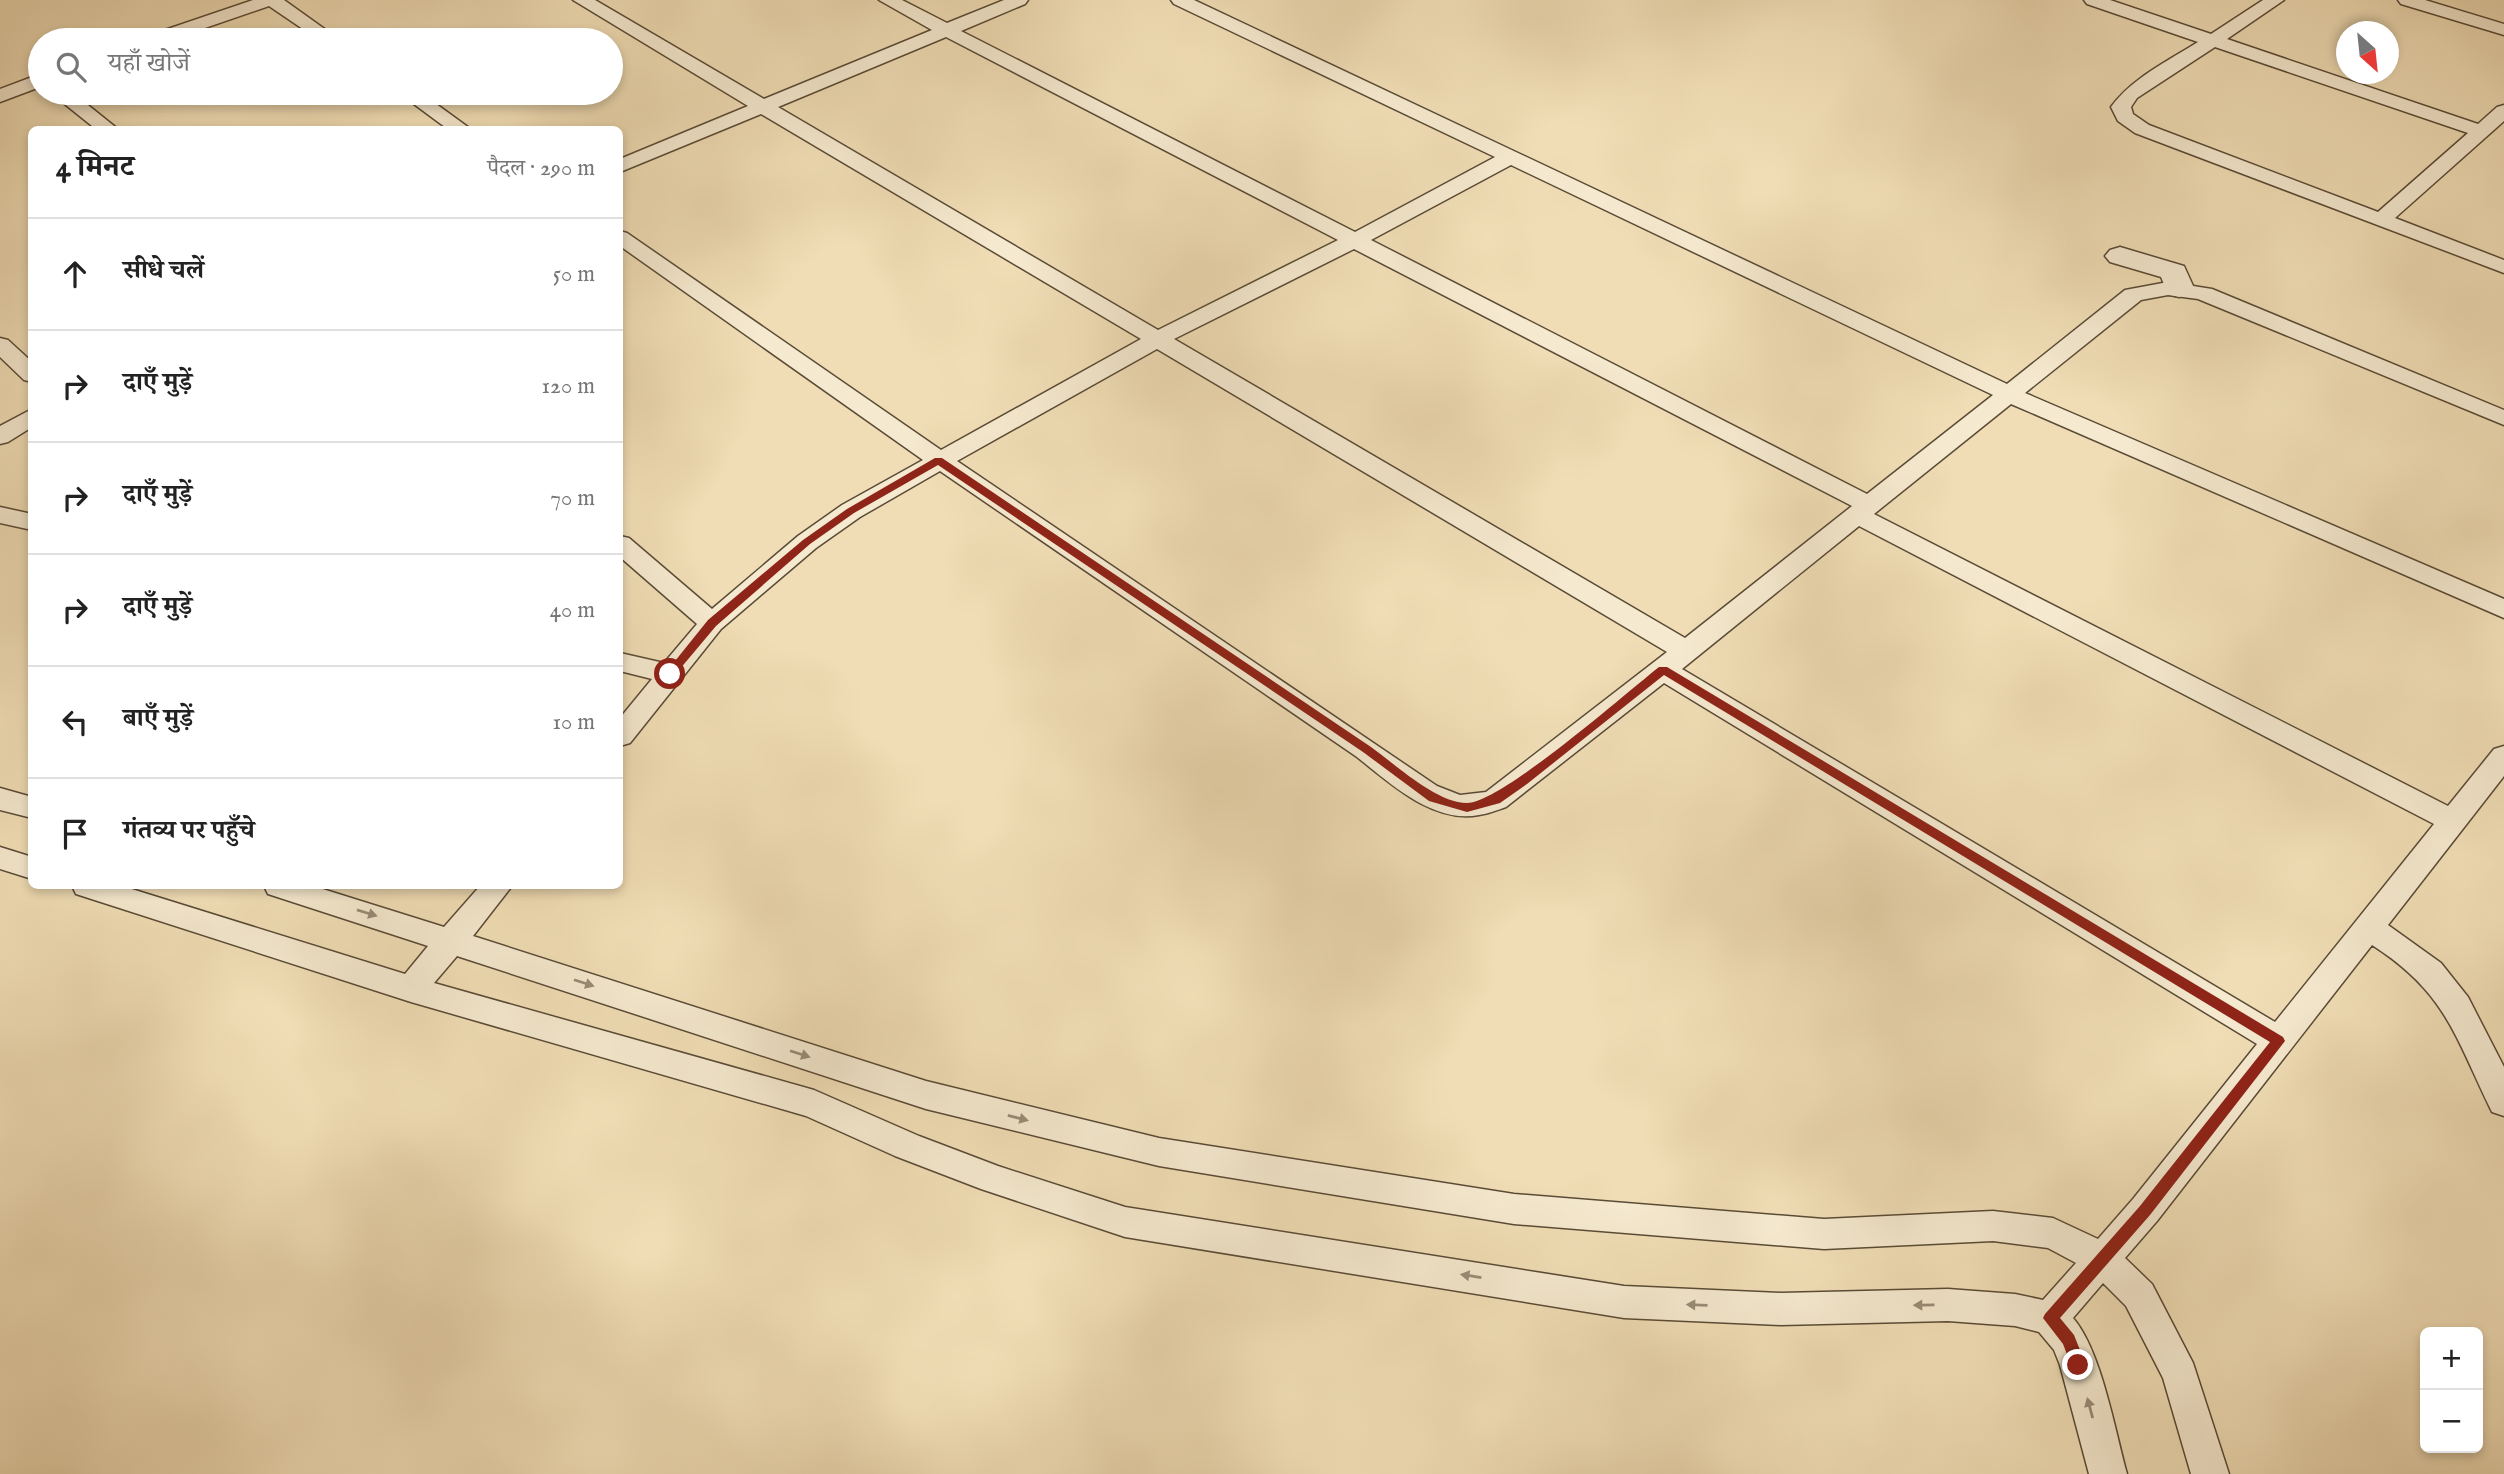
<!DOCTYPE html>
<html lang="hi">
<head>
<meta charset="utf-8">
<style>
  :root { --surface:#fff; --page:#f6f6f6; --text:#222; --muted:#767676; --line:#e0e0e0 }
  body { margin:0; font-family:"IM FELL English","Noto Serif Devanagari",serif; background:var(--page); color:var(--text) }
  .controls { position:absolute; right:21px; bottom:21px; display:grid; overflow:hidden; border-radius:10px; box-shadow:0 4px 10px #0003 }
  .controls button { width:63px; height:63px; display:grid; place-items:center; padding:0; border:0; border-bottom:2px solid var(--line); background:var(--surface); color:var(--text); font:35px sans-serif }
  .compass { position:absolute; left:2336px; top:21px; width:63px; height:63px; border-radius:50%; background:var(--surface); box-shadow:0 4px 10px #0003; rotate:153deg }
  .stop { position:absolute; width:21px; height:21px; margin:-16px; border:5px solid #8f2418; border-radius:50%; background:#fff }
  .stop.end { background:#8f2418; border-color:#fff; box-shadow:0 2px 7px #0008 }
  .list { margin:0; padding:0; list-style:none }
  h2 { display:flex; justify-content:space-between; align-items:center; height:91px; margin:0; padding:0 28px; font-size:30px }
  h2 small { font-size:23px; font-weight:400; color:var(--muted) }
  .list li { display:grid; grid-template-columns:46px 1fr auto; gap:21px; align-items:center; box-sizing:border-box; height:112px; padding:0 28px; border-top:2px solid var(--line) }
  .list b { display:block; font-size:26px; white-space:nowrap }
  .list em { font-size:23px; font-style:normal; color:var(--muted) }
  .icon { flex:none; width:38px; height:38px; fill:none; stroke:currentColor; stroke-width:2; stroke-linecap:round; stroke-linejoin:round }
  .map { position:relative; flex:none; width:2504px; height:1474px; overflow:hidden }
  .search { position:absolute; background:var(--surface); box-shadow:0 4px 10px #0003; left:28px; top:28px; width:595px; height:77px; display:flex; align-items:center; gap:18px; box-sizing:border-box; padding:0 24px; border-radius:38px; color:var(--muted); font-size:26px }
  .panel { position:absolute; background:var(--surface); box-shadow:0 4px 10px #0003; left:28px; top:126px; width:595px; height:763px; border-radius:10px }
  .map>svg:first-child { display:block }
</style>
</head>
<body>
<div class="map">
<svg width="2504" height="1474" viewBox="0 0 2504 1474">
  <rect width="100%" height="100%" fill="#f0ddb5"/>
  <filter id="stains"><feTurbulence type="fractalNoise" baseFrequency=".00286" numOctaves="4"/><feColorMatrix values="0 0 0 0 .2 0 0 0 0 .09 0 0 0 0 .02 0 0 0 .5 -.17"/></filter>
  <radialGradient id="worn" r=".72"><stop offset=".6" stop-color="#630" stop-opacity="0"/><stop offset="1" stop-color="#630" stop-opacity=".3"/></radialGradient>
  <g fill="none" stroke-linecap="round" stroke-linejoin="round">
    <defs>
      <path id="service" d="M 253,0 L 284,0 L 340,40 L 319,40 L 269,6 L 170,40 L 144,40 L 147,36 Z
        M 573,0 L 595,0 L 764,99 L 932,30 L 879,0 L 902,0 L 947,23 L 1004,0 L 1028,0 L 1025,4 L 961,31 L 1355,232 L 1495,157 L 1174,4 L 1171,0 L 1194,0 L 2007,384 L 2125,290 L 2168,282 L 2212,289 L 2504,410 L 2504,425 L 2198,299 L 2168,295 L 2141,300 L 2025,393 L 2504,599 L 2504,618 L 2011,404 L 1874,514 L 2448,806 L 2494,749 L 2504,746 L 2504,776 L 2388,925 L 2441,963 L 2468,997 L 2504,1067 L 2504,1116 L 2492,1112 C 2455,1037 2447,993 2372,945 L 2157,1221 L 2125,1258 L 2152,1284 L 2193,1363 L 2229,1474 L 2191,1474 L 2163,1378 L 2126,1306 L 2103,1283 L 2073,1318 C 2101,1350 2115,1431 2127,1474 L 2089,1474 L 2060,1365 L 2054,1350 L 2039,1332 L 2015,1326 L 1948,1321 L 1781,1325 L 1624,1318 L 1125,1237 L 981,1189 L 895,1156 L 806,1116 L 411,1002 L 76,894 L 72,886 L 122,886 L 405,974 L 428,946 L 268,894 L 264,886 L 313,886 L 444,927 L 480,886 L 512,886 L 473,936 L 926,1081 L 1159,1138 L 1514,1194 L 1824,1219 L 1993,1211 L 2053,1218 L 2098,1239 L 2133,1199 L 2257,1044 L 1664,683 L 1506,807 C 1497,810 1488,814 1479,815 C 1433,824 1390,783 1357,757 L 940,471 L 860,517 L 816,548 L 721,629 L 630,743 L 620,746 L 620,718 L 652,679 L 620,671 L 620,653 L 664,663 L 697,624 L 620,557 L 620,536 L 629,538 L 712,609 L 798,536 L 842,505 L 923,460 L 620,246 L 620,231 L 627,233 L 941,450 L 1141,339 L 761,114 L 620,172 L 620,159 L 748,106 ZM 946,37 L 1338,240 L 1158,330 L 778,107 ZM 1511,165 L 1993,395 L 1867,494 L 1371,240 ZM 1354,249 L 1852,506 L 1685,638 L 1174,339 ZM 1157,349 L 1667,652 L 1486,792 L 1460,795 L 1437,786 L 957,461 ZM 1859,526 L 2434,824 L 2275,1022 L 1682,669 ZM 457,956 L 926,1109 L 1159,1166 L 1514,1224 L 1824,1249 L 1993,1241 L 2048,1248 L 2076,1263 L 2043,1300 L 2015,1294 L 1948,1289 L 1781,1293 L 1624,1286 L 1125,1207 L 998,1166 L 919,1136 L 814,1090 L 434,983 Z
        M 2084,0 L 2110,0 L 2211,34 L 2263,0 L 2284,0 L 2227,39 L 2478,124 L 2497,107 L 2504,105 L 2504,121 L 2395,218 L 2504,260 L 2504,273 L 2135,133 L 2118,121 L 2111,107 C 2132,78 2168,61 2198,42 L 2087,4 ZM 2215,47 L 2468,133 L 2378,212 L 2149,125 L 2133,114 L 2131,107 L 2137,98 Z
        M 2398,0 L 2425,0 L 2504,24 L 2504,35 L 2401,4 Z
        M 40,74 L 40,87 L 0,102 L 0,89 Z
        M 51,93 L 73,93 L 119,130 L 97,130 Z
        M 399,93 L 421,93 L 472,130 L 449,130 Z
        M 0,338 L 8,340 L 32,362 L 32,382 L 24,380 L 0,357 Z
        M 32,409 L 32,427 L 8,442 L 0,444 L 0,426 Z
        M 0,507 L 32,514 L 32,530 L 0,523 Z
        M 0,788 L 32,797 L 32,818 L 0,810 Z
        M 0,847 L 32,857 L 32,879 L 0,869 Z"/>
      <path id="minor" d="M 2120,247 L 2184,266 L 2194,288 L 2190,294 L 2179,297 L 2168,294 L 2161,277 L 2110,262 L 2105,256 L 2110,250 Z"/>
    </defs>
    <!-- service casing -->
    <use href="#service" stroke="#5a4b36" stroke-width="3"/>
    <!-- minor casing -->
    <use href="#minor" stroke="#5a4b36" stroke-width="3"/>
    <!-- service -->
    <use href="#service" fill="#f5e9cf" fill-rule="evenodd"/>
    <!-- minor -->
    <use href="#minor" fill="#f5e9cf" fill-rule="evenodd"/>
  </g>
  <!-- one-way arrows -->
  <defs><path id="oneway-solid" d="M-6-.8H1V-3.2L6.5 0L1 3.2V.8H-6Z" transform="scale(1.75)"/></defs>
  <g fill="#998c77">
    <use href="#oneway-solid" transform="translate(367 913) rotate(17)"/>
    <use href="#oneway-solid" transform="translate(584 983) rotate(18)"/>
    <use href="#oneway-solid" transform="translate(800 1054) rotate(18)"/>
    <use href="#oneway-solid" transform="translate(1018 1118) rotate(14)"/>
    <use href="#oneway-solid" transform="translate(1471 1276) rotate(-171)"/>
    <use href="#oneway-solid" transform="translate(1697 1305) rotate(-178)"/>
    <use href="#oneway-solid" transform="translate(1924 1305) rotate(179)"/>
    <use href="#oneway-solid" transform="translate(2090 1408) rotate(-105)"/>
  </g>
  <!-- route -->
  <path fill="#8f2418" d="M 935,458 L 942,458 L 1371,747 C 1395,764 1436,803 1467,803 C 1501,803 1626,693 1659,667 L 1667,667 L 2283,1037 L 2285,1041 L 2150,1215 L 2060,1318 L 2074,1335 L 2086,1365 L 2084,1370 L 2078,1372 L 2073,1370 L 2063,1344 L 2043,1318 L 2045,1314 L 2140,1206 L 2270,1042 L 1664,675 L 1527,784 L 1500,803 L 1467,812 L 1429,801 L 1363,752 L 938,465 L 854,513 L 810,544 L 716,626 L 674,676 L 667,676 L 667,671 L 708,620 L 803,540 L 847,509 Z"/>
  <rect width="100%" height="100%" filter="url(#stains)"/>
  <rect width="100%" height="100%" fill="url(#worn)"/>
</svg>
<div class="controls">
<button>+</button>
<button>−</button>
</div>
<svg class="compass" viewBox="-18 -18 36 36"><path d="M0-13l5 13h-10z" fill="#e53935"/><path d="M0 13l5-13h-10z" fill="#767676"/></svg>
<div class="stop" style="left:670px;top:674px"></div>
<div class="stop end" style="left:2078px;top:1365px"></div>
<div class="search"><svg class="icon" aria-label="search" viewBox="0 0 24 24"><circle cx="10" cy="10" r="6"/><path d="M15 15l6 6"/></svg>यहाँ खोजें</div>
<section class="panel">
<h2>4 मिनट<small>पैदल · 290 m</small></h2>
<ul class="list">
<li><svg class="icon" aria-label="ahead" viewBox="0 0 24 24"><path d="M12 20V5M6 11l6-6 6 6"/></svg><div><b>सीधे चलें</b></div><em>50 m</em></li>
<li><svg class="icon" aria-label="right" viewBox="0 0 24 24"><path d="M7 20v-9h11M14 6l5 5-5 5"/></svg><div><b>दाएँ मुड़ें</b></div><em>120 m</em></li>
<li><svg class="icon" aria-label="right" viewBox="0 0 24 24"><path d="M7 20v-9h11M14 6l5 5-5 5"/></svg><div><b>दाएँ मुड़ें</b></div><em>70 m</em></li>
<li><svg class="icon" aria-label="right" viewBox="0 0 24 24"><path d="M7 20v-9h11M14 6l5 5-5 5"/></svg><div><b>दाएँ मुड़ें</b></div><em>40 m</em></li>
<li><svg class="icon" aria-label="left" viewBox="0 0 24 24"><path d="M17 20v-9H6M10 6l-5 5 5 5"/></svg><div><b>बाएँ मुड़ें</b></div><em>10 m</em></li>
<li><svg class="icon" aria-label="arrive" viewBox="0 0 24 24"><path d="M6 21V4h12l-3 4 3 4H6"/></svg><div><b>गंतव्य पर पहुँचे</b></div></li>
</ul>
</section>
</div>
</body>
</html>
